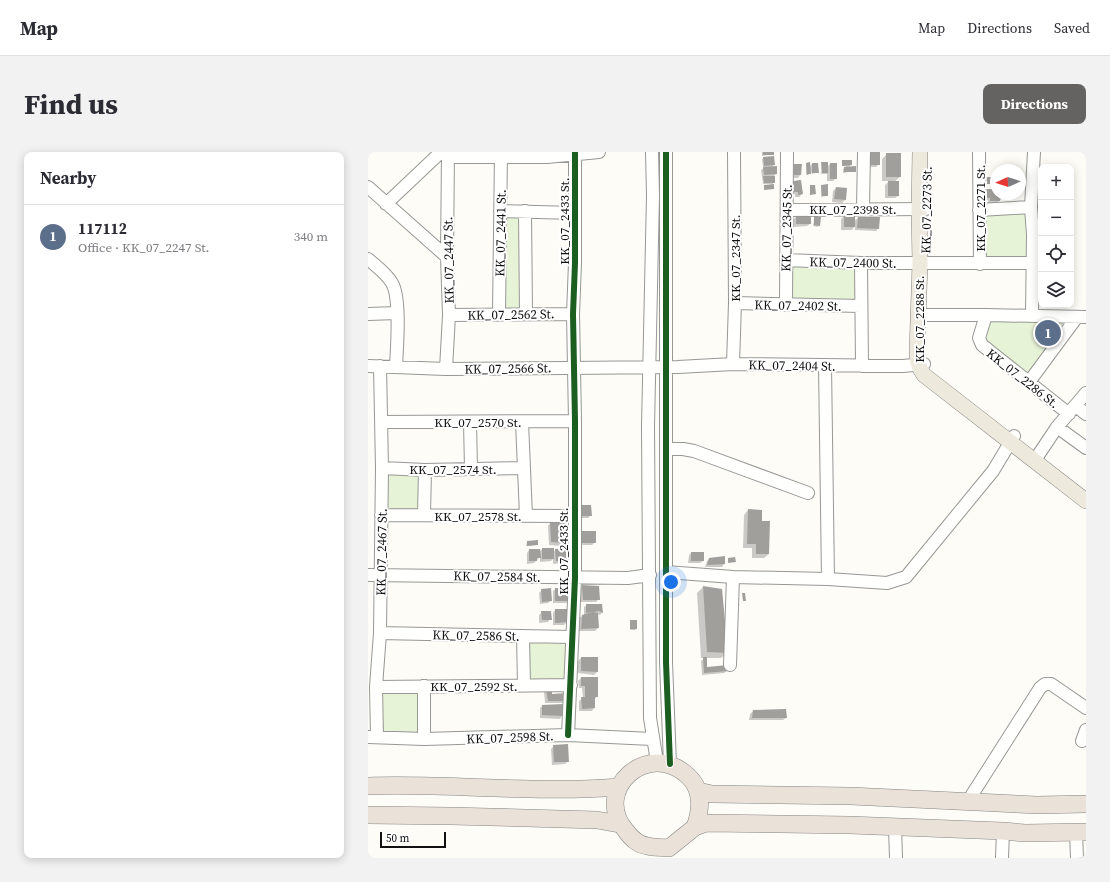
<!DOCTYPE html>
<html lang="en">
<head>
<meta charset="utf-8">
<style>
  :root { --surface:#fff; --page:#f2f2f3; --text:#2b2b33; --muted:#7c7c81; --line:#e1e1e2; --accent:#646362 }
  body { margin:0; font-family:"Source Serif 4",serif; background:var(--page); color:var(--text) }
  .controls { position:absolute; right:12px; top:12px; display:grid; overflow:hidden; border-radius:8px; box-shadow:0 2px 10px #0003 }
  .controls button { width:36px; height:36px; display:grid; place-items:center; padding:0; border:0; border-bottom:1px solid var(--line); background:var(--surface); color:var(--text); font:20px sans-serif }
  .compass { position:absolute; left:622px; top:12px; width:36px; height:36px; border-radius:50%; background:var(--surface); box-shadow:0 2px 10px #0003; rotate:267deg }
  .scale { position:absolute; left:12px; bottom:10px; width:66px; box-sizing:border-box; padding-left:4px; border:2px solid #111; border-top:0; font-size:11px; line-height:14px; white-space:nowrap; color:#111; -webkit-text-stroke:3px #fff; paint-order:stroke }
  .you { position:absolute; left:303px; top:430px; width:14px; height:14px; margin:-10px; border:3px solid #fff; border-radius:50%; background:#1a73e8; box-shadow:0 0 0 6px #1a73e833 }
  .badge { display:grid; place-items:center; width:26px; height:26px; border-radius:50%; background:var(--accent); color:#fff; font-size:13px; font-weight:700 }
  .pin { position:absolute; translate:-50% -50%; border:2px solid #fff; box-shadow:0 1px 4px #0006 }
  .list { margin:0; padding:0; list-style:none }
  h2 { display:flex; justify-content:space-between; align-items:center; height:52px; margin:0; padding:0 16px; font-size:17px }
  h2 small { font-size:13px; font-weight:400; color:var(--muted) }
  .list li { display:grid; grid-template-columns:26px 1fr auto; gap:12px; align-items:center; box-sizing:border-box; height:64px; padding:0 16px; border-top:1px solid var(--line) }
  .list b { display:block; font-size:15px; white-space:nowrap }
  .list p { margin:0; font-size:13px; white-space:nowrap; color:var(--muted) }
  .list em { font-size:13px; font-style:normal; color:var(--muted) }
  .icon { flex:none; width:22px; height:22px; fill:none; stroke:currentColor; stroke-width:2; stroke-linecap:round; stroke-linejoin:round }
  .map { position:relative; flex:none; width:718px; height:706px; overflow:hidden; border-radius:8px }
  header { display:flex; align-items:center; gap:24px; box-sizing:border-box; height:56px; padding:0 20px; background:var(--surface); border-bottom:1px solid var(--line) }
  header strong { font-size:19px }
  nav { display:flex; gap:22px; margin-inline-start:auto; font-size:14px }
  .intro { display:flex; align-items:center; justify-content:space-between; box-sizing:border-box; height:96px; padding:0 24px }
  h1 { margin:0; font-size:28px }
  .button { padding:10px 18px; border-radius:8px; background:var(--accent); color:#fff; font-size:14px; font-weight:700 }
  main { display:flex; gap:24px; padding:0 24px }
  aside { flex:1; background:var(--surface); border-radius:8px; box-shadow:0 2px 10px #0003 }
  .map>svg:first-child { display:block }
</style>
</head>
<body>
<header>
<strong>Map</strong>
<nav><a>Map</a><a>Directions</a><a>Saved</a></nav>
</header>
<div class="intro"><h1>Find us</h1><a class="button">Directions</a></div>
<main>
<aside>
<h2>Nearby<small></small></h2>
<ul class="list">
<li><span class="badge" style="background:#5c6f8a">1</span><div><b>117112</b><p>Office · KK_07_2247 St.</p></div><em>340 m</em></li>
</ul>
</aside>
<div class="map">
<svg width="718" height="706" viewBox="0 0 718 706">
  <rect width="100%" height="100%" fill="#fdfcf7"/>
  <!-- green -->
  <path fill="#e7f3d7" d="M 663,55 L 663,111 L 612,112 L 611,58 Z
    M 132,59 L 157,59 L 158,162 L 131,162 Z
    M 418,108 L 493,111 L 493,154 L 418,153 Z
    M 618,163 L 709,165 L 661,230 L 611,189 Z
    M 14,316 L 57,318 L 56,363 L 13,363 Z
    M 155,484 L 204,485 L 203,533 L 156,533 Z
    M 56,534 L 56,587 L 9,586 L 8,535 Z"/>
  <!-- shadow -->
  <path fill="#0003" d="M 394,0 L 405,0 L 405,2 L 394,4 Z
    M 519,2 L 532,25 L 526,30 L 530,44 L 527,46 L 517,46 L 517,33 L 521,29 L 514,29 L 514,7 Z
    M 498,3 L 511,12 L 508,15 L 498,15 Z
    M 396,6 L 406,13 L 404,15 L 408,22 L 406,24 L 405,32 L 395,32 L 393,18 L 397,15 L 395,15 L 394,7 Z
    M 475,9 L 483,13 L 480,16 L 487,19 L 475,21 L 475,17 L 478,14 L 474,14 Z
    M 454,11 L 459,15 L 462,12 L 468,26 L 465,29 L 459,29 L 459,22 L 453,22 Z
    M 439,12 L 441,15 L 444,12 L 450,20 L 444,22 L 443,20 L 440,23 L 438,23 L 438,13 Z
    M 426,13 L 432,23 L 430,26 L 424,26 L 424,15 Z
    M 432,29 L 434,42 L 431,45 L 427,45 L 427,42 L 423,43 L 422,32 L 425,30 Z
    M 454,34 L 459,43 L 458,44 L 453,45 L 453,35 Z
    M 468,36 L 478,37 L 477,48 L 474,51 L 464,50 L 465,39 Z
    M 619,38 L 628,38 L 628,42 L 631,49 L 628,51 L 620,52 L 620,48 L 617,48 L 616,41 Z
    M 447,63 L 451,73 L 450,75 L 445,74 Z
    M 476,64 L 486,69 L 490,66 L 510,76 L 508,79 L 487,78 L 487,74 L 484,78 L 473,78 L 473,67 Z
    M 428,65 L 442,72 L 439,74 L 425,75 L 425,67 Z
    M 210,357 L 223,363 L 220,366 L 210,366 Z
    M 380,358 L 393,370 L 401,402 L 396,406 L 384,406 L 384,396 L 375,396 L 376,363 Z
    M 182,371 L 195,391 L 192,394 L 181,393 L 180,374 Z
    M 210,383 L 227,390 L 224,393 L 210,393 Z
    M 159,390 L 169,393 L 158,394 Z
    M 174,397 L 185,401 L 187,398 L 199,408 L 196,411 L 185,412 L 185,407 L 183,409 L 172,410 L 172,405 L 166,411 L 159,412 L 159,401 L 161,398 L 171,400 Z
    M 323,401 L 335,409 L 332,411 L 320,411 L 321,403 Z
    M 356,405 L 356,412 L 354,415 L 337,415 L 339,409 L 342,406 Z
    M 214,434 L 231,447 L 228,450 L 212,450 L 212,436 Z
    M 335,435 L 359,501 L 353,506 L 338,506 L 338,516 L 359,519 L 356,521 L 334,523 L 333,509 L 336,506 L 333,506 L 329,441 Z
    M 187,437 L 201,448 L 198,451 L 185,451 L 185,439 Z
    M 174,438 L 183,448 L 180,451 L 172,452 L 171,441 Z
    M 219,453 L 233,453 L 234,461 L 232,463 L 229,462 L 230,476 L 227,479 L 211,479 L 211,466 L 216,463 L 216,455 Z
    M 187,458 L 199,470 L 196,473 L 185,473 L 185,461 Z
    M 174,460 L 182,467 L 180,470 L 171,471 L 171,463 Z
    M 263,469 L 268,477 L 267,478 L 262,478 Z
    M 213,506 L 229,506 L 229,520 L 226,523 L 210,521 L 210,509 Z
    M 213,526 L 229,544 L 227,547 L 226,556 L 224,559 L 211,559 L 211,549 L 215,546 L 214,536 L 211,536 L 210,529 Z
    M 179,538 L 183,543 L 199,548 L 196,551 L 177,551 L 176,540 Z
    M 174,554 L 194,564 L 192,567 L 172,566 L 172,556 Z
    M 385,559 L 418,566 L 415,568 L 381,568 L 382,562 Z
    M 186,594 L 200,609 L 197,612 L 184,613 L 183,597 Z"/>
  <!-- building -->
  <path fill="#a19f9c" d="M 395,0 L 406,0 L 406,3 L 395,3 Z
    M 501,0 L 512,0 L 512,13 L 501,13 Z
    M 518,1 L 533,1 L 533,25 L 518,25 Z
    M 406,4 L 407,13 L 396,14 L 395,5 Z
    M 474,8 L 484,8 L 484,13 L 474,14 Z
    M 442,10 L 443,22 L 439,22 L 438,11 Z
    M 453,10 L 460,10 L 460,21 L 454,21 Z
    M 444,11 L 450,11 L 451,21 L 444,21 Z
    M 462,11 L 469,11 L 469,27 L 462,27 Z
    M 426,12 L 434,12 L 433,23 L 426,23 Z
    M 409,14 L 409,22 L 396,23 L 395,15 Z
    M 488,14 L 488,20 L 476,20 L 476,15 Z
    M 395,24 L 407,24 L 407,31 L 396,31 Z
    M 619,25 L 628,25 L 628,32 L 619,32 Z
    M 433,28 L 435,42 L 430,43 L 430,40 L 426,40 L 425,29 Z
    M 520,29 L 531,29 L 531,44 L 520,44 Z
    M 406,32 L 406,37 L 396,38 L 396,33 Z
    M 460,32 L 460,44 L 454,44 L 453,33 Z
    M 442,33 L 447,33 L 448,42 L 442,43 Z
    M 468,35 L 479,36 L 478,48 L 466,47 Z
    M 619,37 L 628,37 L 628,42 L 634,42 L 632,49 L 622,49 L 622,46 L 619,46 Z
    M 443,61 L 443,72 L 428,72 L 428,64 Z
    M 446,62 L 450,62 L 450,65 L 453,65 L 452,74 L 446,73 Z
    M 476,63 L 487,63 L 487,75 L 476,75 Z
    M 490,65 L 512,65 L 511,77 L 489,76 Z
    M 212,353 L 223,353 L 224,364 L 212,364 Z
    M 380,357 L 394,358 L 394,369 L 402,369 L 401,402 L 388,402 L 388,392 L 379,392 Z
    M 182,370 L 198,371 L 196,391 L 183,390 Z
    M 212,379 L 228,379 L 228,391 L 212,391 Z
    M 170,388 L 170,393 L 159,394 L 159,389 Z
    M 174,396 L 186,396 L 186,407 L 174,407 Z
    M 199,396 L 200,409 L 188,409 L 187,397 Z
    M 161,397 L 172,397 L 173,406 L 169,406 L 169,409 L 161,409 Z
    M 323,400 L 336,400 L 336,409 L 323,409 Z
    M 357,404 L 357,412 L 339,413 L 341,406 Z
    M 367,405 L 368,410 L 360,411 L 360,406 Z
    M 214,433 L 231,434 L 232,448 L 215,448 Z
    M 335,434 L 354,437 L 360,501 L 339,500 Z
    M 183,436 L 184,449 L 174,450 L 173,437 Z
    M 187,436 L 202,436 L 202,449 L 187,449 Z
    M 374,441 L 377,441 L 378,449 L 375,449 Z
    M 218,452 L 234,452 L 235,461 L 231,459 L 225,460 L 230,461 L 231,476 L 213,477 L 214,463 L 225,460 L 218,461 Z
    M 187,457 L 199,457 L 200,470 L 187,471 Z
    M 173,459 L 183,459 L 184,468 L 174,468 Z
    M 262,468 L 269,468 L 269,477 L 262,477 Z
    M 213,505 L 230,505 L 230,520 L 213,519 Z
    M 335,505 L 339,505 L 339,515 L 360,513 L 360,519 L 336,521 Z
    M 213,525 L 230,525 L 230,545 L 227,545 L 227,556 L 214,557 L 213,545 L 217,545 L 217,534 L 213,534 Z
    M 184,535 L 184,542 L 199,541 L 200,549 L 180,549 L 178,537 Z
    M 195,552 L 195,564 L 174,563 L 174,553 Z
    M 418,557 L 419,566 L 384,566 L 385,558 Z
    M 200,592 L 201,610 L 186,610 L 185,593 Z"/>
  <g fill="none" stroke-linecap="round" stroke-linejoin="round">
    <defs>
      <path id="minor" d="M 284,0 L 285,43 L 280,274 L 282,566 L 289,610
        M 298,0 L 298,510 L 302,612
        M 611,0 L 612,112
        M 81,5 L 179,5 L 231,0
        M 0,35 L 79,105
        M 18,52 L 73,0
        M 495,56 L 496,0
        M 419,58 L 558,57
        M 611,58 L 663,55
        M 132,59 L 207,61
        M 157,59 L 158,162
        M 0,107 C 8,114 18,121 24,131 C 33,146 29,195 28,214
        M 418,108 L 493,111 L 663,111
        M 493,111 L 494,214
        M 367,151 L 493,154
        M 418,153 L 419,0
        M 0,162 L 29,161
        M 131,162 L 133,0
        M 81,163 L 205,162
        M 550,163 L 618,163 L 718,165
        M 618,163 L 611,186 L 614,193 L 701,262
        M 664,164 L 665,83 L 663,55 L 666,0
        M 365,212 L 367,151 L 366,0
        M 457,213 L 460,427
        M 0,214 L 78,217 L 310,215 L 365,212 L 535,214 L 556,212
        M 78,217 L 81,163 L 79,105 L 80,0
        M 661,230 L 709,165
        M 708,254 L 718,262
        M 13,270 L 207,269
        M 102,270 L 103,317
        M 154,270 L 158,364
        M 689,275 L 718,296
        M 298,297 L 315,297 L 326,299 L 440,341
        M 667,308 L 689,275 L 718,241
        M 14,316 L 57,318 L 156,316
        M 13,363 L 206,364
        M 56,363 L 57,318
        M 298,420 L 365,425 L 460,427 L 519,431 L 538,425 L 625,319 L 646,284
        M 0,423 L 260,426 L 282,423
        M 12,481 L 204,485
        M 155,484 L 156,533
        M 362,513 L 365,425
        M 56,534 L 56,587
        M 8,535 L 203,533
        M 200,583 L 207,426 L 207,269 L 205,162 L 207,111 L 207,1
        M 0,585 L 56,587 L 200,583 L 284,587
        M 9,585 L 8,535 L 12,481 L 14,316 L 12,214
        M 714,589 L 718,578
        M 600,649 L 672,536 L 677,532 L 683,532 L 718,556
        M 527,675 L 528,706
        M 708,680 L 709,706
        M 634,706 L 635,679"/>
      <path id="major" d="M 552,0 L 551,57 L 552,111 L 549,199 C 549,209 550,215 556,223 L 718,349"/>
      <path id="highway" d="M 0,634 C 84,631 167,642 251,635
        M 330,639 L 344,642 L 483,644 L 669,653 L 718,652
        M 0,663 L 83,664 L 229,668 L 251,672
        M 327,675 C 333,658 335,638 320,624 C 280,586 223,639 258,679 C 264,687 270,693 280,694 C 287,696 294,695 301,696 L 327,675 L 338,671 L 482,673 L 635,679 L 657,681 L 718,680"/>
    </defs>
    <!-- minor casing -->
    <use href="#minor" stroke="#979795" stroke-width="14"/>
    <!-- major casing -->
    <use href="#major" stroke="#858482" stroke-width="16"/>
    <!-- highway casing -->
    <use href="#highway" stroke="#858482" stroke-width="18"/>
    <!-- minor -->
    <use href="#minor" stroke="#fffffe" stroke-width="12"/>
    <!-- major -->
    <use href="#major" stroke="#ede9dc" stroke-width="15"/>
    <!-- highway -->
    <use href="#highway" stroke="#eae1d8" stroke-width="17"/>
    <defs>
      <path id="cycleway" d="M 298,0 L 298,510 L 302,612
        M 200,583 L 207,426 L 207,269 L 205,162 L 207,111 L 207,1"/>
    </defs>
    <!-- cycleway casing -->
    <use href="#cycleway" stroke="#fff" stroke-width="8"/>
    <!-- cycleway -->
    <use href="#cycleway" stroke="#1b5e20" stroke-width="6"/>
  </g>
  <g text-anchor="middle" stroke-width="4" stroke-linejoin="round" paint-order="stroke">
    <!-- street labels -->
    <g font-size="13" fill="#111" stroke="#fff">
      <text transform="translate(612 56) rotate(-90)" y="5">KK_07_2271 St.</text>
      <text x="485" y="62">KK_07_2398 St.</text>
      <text transform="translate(558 58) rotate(-89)" y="5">KK_07_2273 St.</text>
      <text transform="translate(196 69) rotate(-90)" y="5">KK_07_2433 St.</text>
      <text transform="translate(418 76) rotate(-89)" y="5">KK_07_2345 St.</text>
      <text transform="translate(132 81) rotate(-89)" y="5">KK_07_2441 St.</text>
      <text transform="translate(367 106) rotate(-90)" y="5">KK_07_2347 St.</text>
      <text transform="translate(80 108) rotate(-91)" y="5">KK_07_2447 St.</text>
      <text transform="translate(485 110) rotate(1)" y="5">KK_07_2400 St.</text>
      <text transform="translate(430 153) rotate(1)" y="5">KK_07_2402 St.</text>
      <text transform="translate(143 162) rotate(-1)" y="5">KK_07_2562 St.</text>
      <text transform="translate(551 167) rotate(-90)" y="5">KK_07_2288 St.</text>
      <text transform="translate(424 213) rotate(1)" y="5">KK_07_2404 St.</text>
      <text transform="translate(140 216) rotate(-1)" y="5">KK_07_2566 St.</text>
      <text transform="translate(655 226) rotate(38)" y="5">KK_07_2286 St.</text>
      <text x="110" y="275">KK_07_2570 St.</text>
      <text x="85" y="322">KK_07_2574 St.</text>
      <text x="110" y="369">KK_07_2578 St.</text>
      <text transform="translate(195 399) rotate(-90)" y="5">KK_07_2433 St.</text>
      <text transform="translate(13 400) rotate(-89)" y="5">KK_07_2467 St.</text>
      <text transform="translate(129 424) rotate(1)" y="5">KK_07_2584 St.</text>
      <text transform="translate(108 483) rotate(1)" y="5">KK_07_2586 St.</text>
      <text x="106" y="539">KK_07_2592 St.</text>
      <text transform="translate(142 585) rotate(-2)" y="5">KK_07_2598 St.</text>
    </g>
  </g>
</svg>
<div class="controls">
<button>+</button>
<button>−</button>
<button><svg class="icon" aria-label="locate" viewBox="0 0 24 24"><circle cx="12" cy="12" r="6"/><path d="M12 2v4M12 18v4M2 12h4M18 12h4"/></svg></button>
<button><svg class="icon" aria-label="layers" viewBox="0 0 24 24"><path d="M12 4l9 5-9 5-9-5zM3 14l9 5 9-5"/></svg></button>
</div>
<svg class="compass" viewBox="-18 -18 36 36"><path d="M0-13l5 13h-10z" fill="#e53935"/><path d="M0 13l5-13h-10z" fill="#7c7c81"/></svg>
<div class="scale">50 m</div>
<div class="you"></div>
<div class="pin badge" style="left:680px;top:181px;background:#5c6f8a">1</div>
</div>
</main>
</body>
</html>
